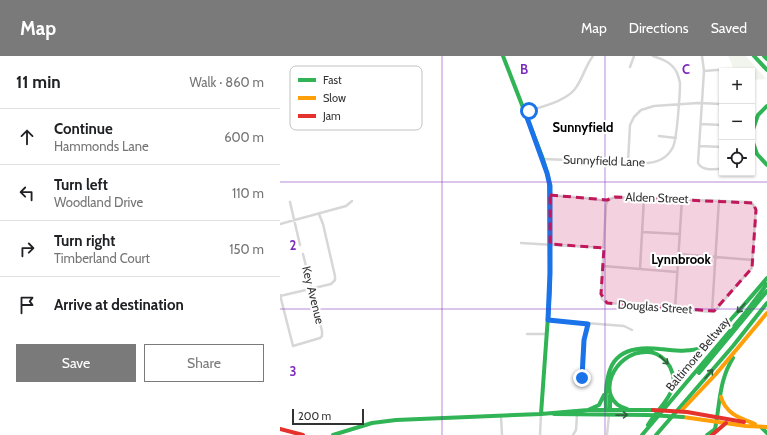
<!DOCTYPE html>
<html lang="en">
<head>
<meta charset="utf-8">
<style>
  :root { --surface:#fff; --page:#f2f2f2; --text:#202124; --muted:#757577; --line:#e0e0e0; --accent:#7a7a7a }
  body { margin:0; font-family:Cabin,sans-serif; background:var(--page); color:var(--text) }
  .controls { position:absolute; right:12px; top:12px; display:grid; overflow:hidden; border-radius:0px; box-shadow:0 1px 3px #0004 }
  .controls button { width:36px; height:36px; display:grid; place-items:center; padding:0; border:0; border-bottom:1px solid var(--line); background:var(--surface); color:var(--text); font:20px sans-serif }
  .scale { position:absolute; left:12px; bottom:10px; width:72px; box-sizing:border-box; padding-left:4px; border:2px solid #333; border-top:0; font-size:11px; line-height:14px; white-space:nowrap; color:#333; -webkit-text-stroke:3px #fff; paint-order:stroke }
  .stop { position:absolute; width:12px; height:12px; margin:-9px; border:3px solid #1a73e8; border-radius:50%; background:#fff }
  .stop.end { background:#1a73e8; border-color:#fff; box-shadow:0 1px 4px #0008 }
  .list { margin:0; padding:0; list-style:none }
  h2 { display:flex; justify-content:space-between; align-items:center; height:52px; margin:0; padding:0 16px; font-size:17px }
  h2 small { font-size:13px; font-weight:400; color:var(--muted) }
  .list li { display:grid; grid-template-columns:26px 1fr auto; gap:12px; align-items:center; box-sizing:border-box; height:56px; padding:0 16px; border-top:1px solid var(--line) }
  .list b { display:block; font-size:15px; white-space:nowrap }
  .list p { margin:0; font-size:13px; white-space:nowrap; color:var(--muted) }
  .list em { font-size:13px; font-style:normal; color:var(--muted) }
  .actions { display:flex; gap:8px; padding:12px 16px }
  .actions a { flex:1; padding:9px 0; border:1px solid var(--accent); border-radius:0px; text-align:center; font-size:14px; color:var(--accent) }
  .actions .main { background:var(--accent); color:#fff }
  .icon { flex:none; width:22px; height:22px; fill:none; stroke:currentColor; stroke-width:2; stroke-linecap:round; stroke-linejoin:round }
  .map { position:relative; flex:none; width:487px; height:379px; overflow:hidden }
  header { display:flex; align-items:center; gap:24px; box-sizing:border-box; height:56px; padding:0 20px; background:var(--accent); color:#fff }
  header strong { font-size:19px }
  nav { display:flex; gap:22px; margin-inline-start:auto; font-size:14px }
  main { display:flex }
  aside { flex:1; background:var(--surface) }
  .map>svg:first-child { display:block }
</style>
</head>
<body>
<header>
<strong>Map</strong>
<nav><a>Map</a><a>Directions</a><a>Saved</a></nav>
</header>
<main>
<aside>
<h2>11 min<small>Walk · 860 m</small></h2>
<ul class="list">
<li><svg class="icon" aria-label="ahead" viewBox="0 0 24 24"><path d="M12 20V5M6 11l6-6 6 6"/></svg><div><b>Continue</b><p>Hammonds Lane</p></div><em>600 m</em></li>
<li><svg class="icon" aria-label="left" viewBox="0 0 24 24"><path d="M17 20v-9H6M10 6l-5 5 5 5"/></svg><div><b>Turn left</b><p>Woodland Drive</p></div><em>110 m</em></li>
<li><svg class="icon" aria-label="right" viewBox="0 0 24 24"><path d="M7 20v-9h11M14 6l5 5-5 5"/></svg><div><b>Turn right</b><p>Timberland Court</p></div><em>150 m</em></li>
<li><svg class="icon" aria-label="arrive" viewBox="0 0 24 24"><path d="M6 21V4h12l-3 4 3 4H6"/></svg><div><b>Arrive at destination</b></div></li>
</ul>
<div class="actions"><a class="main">Save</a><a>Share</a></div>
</aside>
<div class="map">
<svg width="487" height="379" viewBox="0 0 487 379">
  <rect width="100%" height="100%" fill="#fff"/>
  <!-- green -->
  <path fill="#f1f5ed" d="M 448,0 L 466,0 L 486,23 L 472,24 L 472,15 L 453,15 L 452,8 Z"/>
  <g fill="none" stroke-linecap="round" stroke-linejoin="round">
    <!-- street -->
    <path stroke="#d7d7d7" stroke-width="2.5" d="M 422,0 L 424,15 L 418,107 C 422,115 433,113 442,113
      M 350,11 L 354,0
      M 424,15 L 449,13
      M 245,56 C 260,51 289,45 297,30 C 303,21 306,9 313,0
      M 421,68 L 442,69
      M 379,80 L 396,82
      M 419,90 L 442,91
      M 263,103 L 368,107 C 379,106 388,101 393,91 C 397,83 400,37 400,27 C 399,23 398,18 396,15 C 391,6 382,3 373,0
      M 348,106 L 350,69 L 354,61 L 361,54 L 374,50 L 418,47 L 442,48
      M 270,139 L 307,142 L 327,145
      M 335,141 L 471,146 L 475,151 L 476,154 L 472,212 L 436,254 L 432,256 L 327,247 L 322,243 L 321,238 L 326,149 C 327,144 330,142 335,141 Z
      M 10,146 L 20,189
      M 0,168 L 66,150 L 72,145
      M 362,176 L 400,178
      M 241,187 L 324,192
      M 398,198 L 473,204
      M 323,210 L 397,216
      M 360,213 L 364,142
      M 0,239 L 13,290 L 40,282 L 42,280 L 42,275 L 23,198
      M 0,240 L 51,228 L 55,224 L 55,220 L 43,168 L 39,158
      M 395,253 L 402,143
      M 432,256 L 439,144
      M 268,264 L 344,270 L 352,274
      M 247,278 L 267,278
      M 304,326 C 298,312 304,282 308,268
      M 221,360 L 222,379
      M 260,379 L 261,358
      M 293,379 L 296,374 L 297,359
      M 327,379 L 329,359"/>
    <!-- fast -->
    <path stroke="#30b455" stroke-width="4" d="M 223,0 L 263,103 L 269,124 L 270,232 L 261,358
      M 474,0 L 487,14
      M 484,0 L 487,3
      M 472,76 L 478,59 L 487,50
      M 472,84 L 477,98 L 487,109
      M 419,317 L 487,235
      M 330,339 L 330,354
      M 347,353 C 313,344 333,294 368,296 C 375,296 381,300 386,305 C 392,312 395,322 393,331 C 389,345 375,356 368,369
      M 308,354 L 319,349 L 324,339
      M 326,354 C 324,312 332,287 380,293 C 394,294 409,297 422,291 C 435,285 444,271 453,261 C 465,248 476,235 487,222
      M 274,358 L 368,359
      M 482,372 L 487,377
      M 53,379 L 92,367 L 116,364 L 261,358 L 308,354 L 373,354
      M 362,379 L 466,256 L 487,228
      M 376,379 L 453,290 L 487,247
      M 427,379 L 435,373 C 440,348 439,324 453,302"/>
    <!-- slow -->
    <path stroke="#ff9f0a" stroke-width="4" d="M 441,341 C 446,358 460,362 475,368
      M 401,355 L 436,318 L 487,257
      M 403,361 L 466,370 L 487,371"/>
    <!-- jam -->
    <path stroke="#e5322d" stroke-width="4" d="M 407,356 L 464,366
      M 0,373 L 23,379
      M 432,379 L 446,367"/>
    <!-- fast-bridge -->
    <path stroke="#30b455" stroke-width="4" d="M 368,359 L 403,361"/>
    <!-- jam-bridge -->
    <path stroke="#e5322d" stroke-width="4" d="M 373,354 L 407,356"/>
  </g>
  <!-- one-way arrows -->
  <defs><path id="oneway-shaft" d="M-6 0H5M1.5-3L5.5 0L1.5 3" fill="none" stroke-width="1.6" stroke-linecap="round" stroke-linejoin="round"/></defs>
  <g stroke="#32603f">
    <use href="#oneway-shaft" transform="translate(461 252) rotate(131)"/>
    <use href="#oneway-shaft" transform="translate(384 304) rotate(44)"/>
    <use href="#oneway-shaft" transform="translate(429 318) rotate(-49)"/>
    <use href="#oneway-shaft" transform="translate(342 359) rotate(-1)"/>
  </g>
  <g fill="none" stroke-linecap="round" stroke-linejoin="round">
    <!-- route -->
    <path stroke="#1a73e8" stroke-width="5" d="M 249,55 L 245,56 L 267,117 L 270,130 L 270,217 L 268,264 L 308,268 L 304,284 L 302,322"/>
  </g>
  <!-- marked area -->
  <path fill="#c2185b" fill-opacity="0.2" stroke="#c2185b" stroke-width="3" stroke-dasharray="8 5" stroke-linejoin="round" d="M 270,139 L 327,144 L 335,141 L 473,147 L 476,154 L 472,212 L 434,255 L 327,247 L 321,238 L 324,192 L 270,188 Z"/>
  <!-- grid -->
  <path fill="none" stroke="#7b2cbf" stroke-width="1" stroke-opacity="0.55" d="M 162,0 L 162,379M 325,0 L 325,379M 0,126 L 487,126M 0,253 L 487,253"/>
  <g text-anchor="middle" stroke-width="4" stroke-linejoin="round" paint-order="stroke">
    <!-- street labels -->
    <g font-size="12" fill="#333" stroke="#fff">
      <text transform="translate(324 105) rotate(2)" y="4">Sunnyfield Lane</text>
      <text transform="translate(377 142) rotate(2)" y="4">Alden Street</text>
      <text transform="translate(33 239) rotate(76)" y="4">Key Avenue</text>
      <text transform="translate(375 251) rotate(4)" y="4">Douglas Street</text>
      <text transform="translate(418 298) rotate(-50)" y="4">Baltimore Beltway</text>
    </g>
    <!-- neighbourhood labels -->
    <g font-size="13" font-weight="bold" fill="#000" stroke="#fff">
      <text x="303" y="76">Sunnyfield</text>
      <text x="401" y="208">Lynnbrook</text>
    </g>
  </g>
  <!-- legend -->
  <rect x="10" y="10" width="132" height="64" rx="6" fill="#fff" stroke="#c2c2c2" stroke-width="1"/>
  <rect x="18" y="22" width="18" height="4" fill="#30b455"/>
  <rect x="18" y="40" width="18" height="4" fill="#ff9f0a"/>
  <rect x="18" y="58" width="18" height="4" fill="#e5322d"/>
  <g font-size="11" fill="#333">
    <text x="43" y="28">Fast</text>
    <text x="43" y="46">Slow</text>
    <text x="43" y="64">Jam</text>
  </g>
  <g font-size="13" text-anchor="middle" font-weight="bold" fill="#7b2cbf" stroke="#fff" stroke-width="4" stroke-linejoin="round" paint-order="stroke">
    <text x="244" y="18">B</text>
    <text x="406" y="18">C</text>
    <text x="13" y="194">2</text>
    <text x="13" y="320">3</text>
  </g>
</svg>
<div class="controls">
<button>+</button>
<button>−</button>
<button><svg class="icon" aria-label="locate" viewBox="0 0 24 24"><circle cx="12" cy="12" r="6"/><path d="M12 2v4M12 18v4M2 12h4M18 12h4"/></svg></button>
</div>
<div class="scale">200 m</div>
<div class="stop" style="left:249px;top:55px"></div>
<div class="stop end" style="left:302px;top:322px"></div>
</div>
</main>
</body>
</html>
